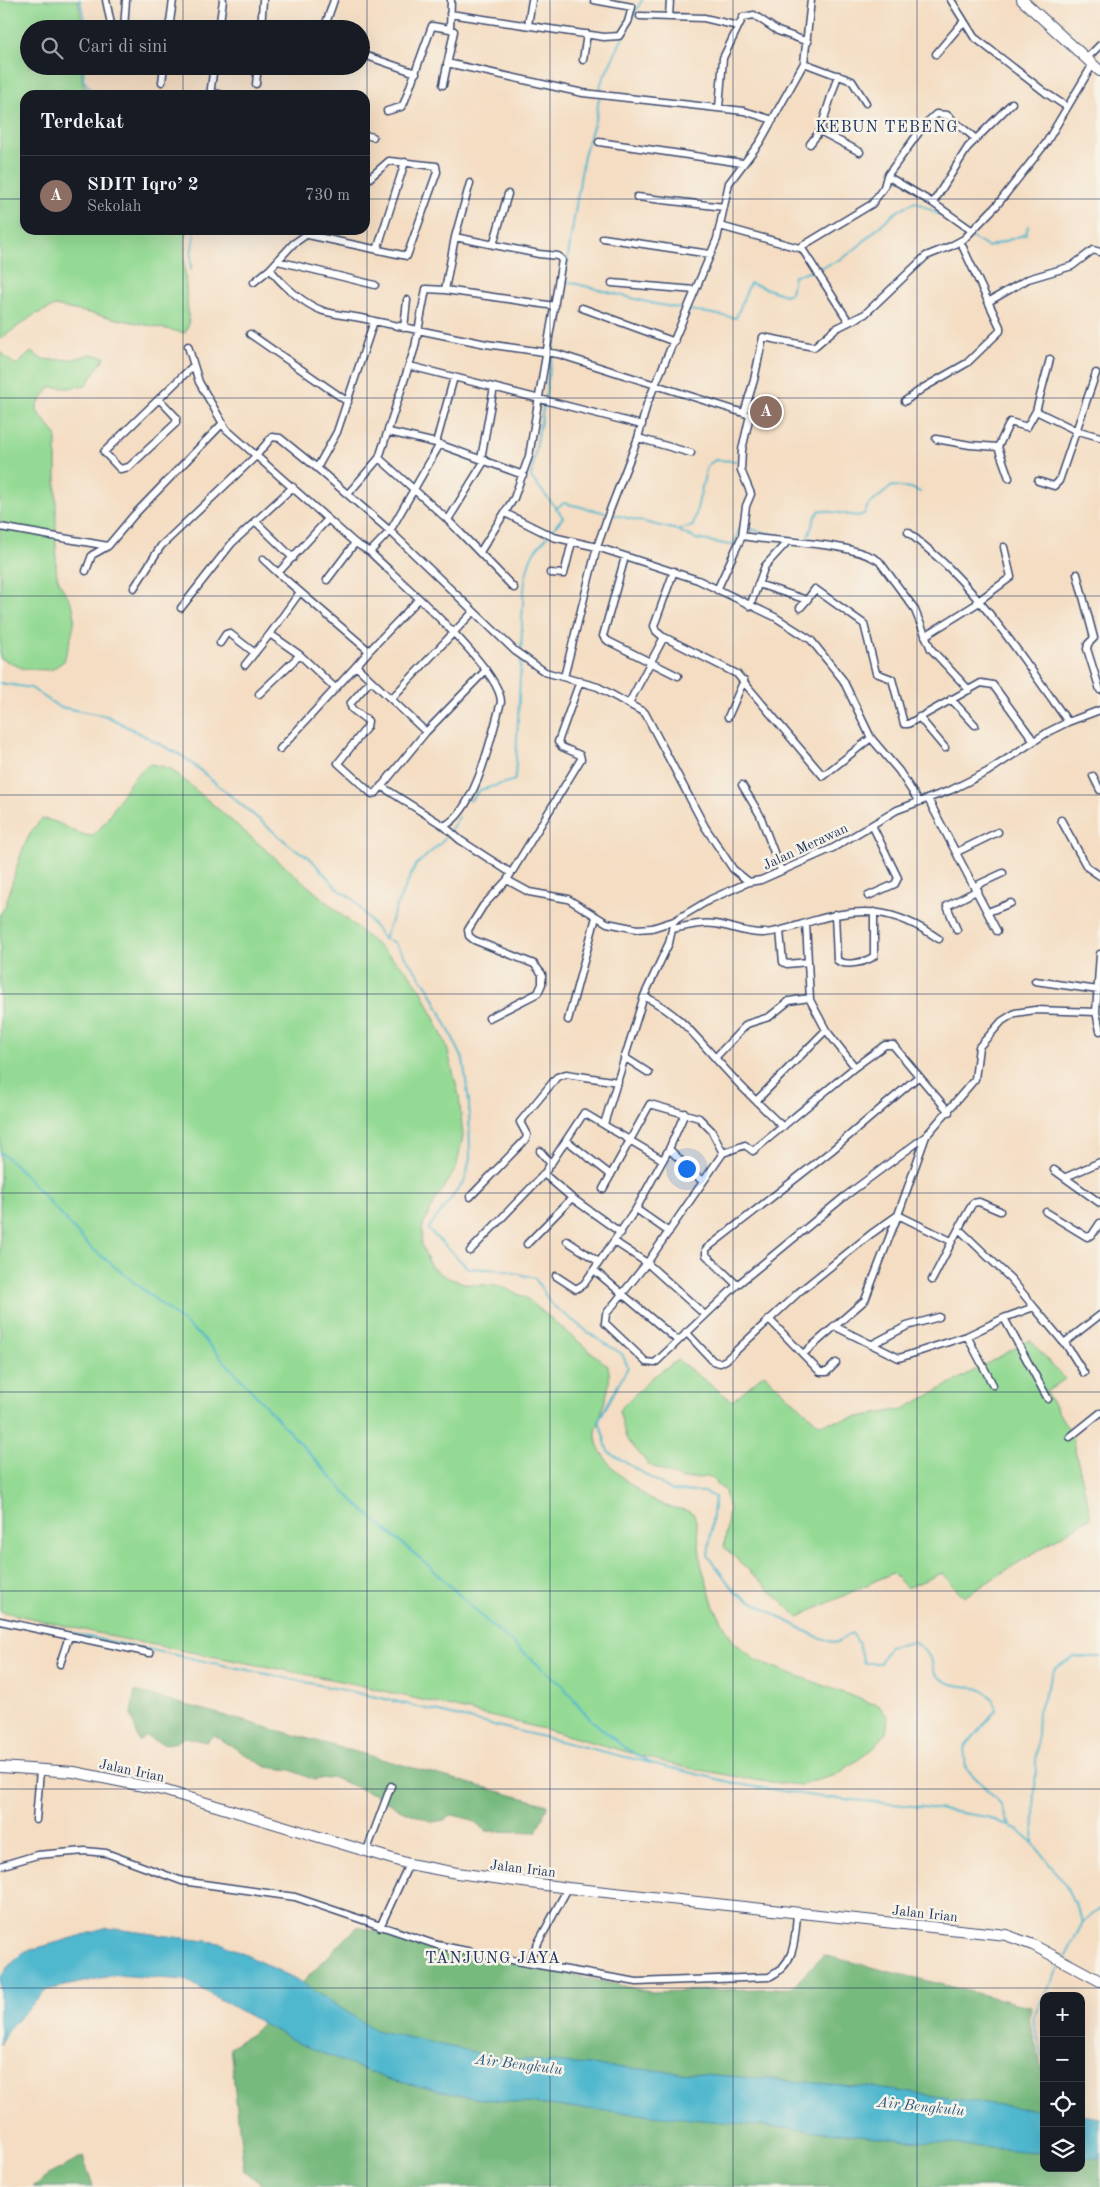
<!DOCTYPE html>
<html lang="id">
<head>
<meta charset="utf-8">
<style>
  :root { --surface:#171b24; --page:#20242c; --text:#f1f3f6; --muted:#9ea1a6; --line:#363941; --accent:#7c3aed }
  body { margin:0; font-family:"Old Standard TT",serif; background:var(--page); color:var(--text) }
  .controls { position:absolute; right:15px; bottom:15px; display:grid; overflow:hidden; border-radius:10px; box-shadow:0 5px 20px #0002 }
  .controls button { width:45px; height:45px; display:grid; place-items:center; padding:0; border:0; border-bottom:1px solid var(--line); background:var(--surface); color:var(--text); font:25px sans-serif }
  .you { position:absolute; left:686px; top:1168px; width:18px; height:18px; margin:-12px; border:4px solid #fff; border-radius:50%; background:#1a73e8; box-shadow:0 0 0 8px #1a73e833 }
  .badge { display:grid; place-items:center; width:32px; height:32px; border-radius:50%; background:var(--accent); color:#fff; font-size:16px; font-weight:700 }
  .pin { position:absolute; translate:-50% -50%; border:2px solid #fff; box-shadow:0 1px 5px #0006 }
  .list { margin:0; padding:0; list-style:none }
  h2 { display:flex; justify-content:space-between; align-items:center; height:65px; margin:0; padding:0 20px; font-size:21px }
  h2 small { font-size:16px; font-weight:400; color:var(--muted) }
  .list li { display:grid; grid-template-columns:32px 1fr auto; gap:15px; align-items:center; box-sizing:border-box; height:80px; padding:0 20px; border-top:1px solid var(--line) }
  .list b { display:block; font-size:19px; white-space:nowrap }
  .list p { margin:0; font-size:16px; white-space:nowrap; color:var(--muted) }
  .list em { font-size:16px; font-style:normal; color:var(--muted) }
  .icon { flex:none; width:28px; height:28px; fill:none; stroke:currentColor; stroke-width:2; stroke-linecap:round; stroke-linejoin:round }
  .map { position:relative; flex:none; width:1100px; height:2187px; overflow:hidden }
  .search { position:absolute; background:var(--surface); box-shadow:0 5px 20px #0002; left:20px; top:20px; width:350px; height:55px; display:flex; align-items:center; gap:12px; box-sizing:border-box; padding:0 18px; border-radius:28px; color:var(--muted); font-size:19px }
  .panel { position:absolute; background:var(--surface); box-shadow:0 5px 20px #0002; left:20px; top:90px; width:350px; height:145px; border-radius:15px }
  .map>svg:first-child { display:block }
</style>
</head>
<body>
<div class="map">
<svg width="1100" height="2187" viewBox="0 0 1100 2187">
  <rect width="100%" height="100%" fill="#f7f3e8"/>
  <filter id="ink" filterUnits="userSpaceOnUse"><feTurbulence type="fractalNoise" baseFrequency=".02" numOctaves="2"/><feDisplacementMap in="SourceGraphic" scale="10" xChannelSelector="R" yChannelSelector="G"/><feConvolveMatrix kernelMatrix="1 2 1 2 8 2 1 2 1" color-interpolation-filters="sRGB"/></filter>
  <filter id="wash" filterUnits="userSpaceOnUse"><feTurbulence type="fractalNoise" baseFrequency=".0096" numOctaves="4" result="noise"/><feDisplacementMap in="SourceGraphic" scale="20" xChannelSelector="R" yChannelSelector="G"/><feGaussianBlur stdDeviation="1.12" result="paint"/><feColorMatrix in="noise" values="0 0 0 0 0 0 0 0 0 0 0 0 0 0 0 0 0 1.4 0 .05"/><feComposite in="paint" operator="in"/></filter>
  <g filter="url(#wash)">
    <rect width="100%" height="100%" fill="#f4ddc2"/>
    <!-- green -->
    <path fill="#94da94" stroke="#588479" d="M 0,0 L 78,0 L 83,29 L 29,29 L 29,66 L 82,66 C 81,78 82,87 91,95 L 25,95 L 25,230 L 186,230 L 184,261 L 189,324 L 185,333 L 55,306 L 34,315 L 0,339 Z
      M 0,352 L 14,364 L 18,364 L 31,352 L 42,359 L 52,360 L 75,359 L 90,354 L 105,357 L 86,385 L 69,388 L 50,387 L 37,405 L 37,411 L 56,435 L 56,568 C 58,589 68,592 73,607 C 78,623 68,645 64,661 L 51,670 L 24,669 L 0,658 Z
      M 150,764 L 170,768 L 405,969 L 421,989 L 446,1044 L 459,1096 L 463,1136 L 456,1169 L 435,1201 L 423,1225 L 421,1244 L 431,1267 L 448,1278 L 467,1284 L 500,1286 L 525,1297 L 608,1366 C 613,1386 603,1402 599,1422 C 598,1426 595,1432 596,1437 C 598,1462 639,1494 661,1504 C 672,1509 684,1508 694,1514 L 697,1525 L 701,1564 L 714,1607 L 733,1641 L 755,1660 L 879,1706 L 888,1717 L 886,1733 L 873,1749 L 836,1775 L 800,1785 L 760,1781 L 678,1766 L 544,1729 L 346,1682 L 128,1640 L 0,1611 L 0,914 L 5,907 C 13,882 22,836 42,819 C 61,820 73,835 92,836 C 116,816 122,781 150,764 Z
      M 1030,1340 L 1065,1379 L 1046,1392 L 1071,1433 L 1091,1517 L 964,1597 L 942,1573 L 907,1588 L 892,1573 L 798,1617 L 724,1547 L 729,1510 L 725,1491 L 710,1477 L 682,1479 L 649,1465 L 626,1438 L 619,1410 L 651,1378 L 678,1360 L 732,1401 L 764,1374 L 819,1424 L 904,1409 Z"/>
    <!-- forest -->
    <path fill="#77ba7e" stroke="#49746e" d="M 135,1691 L 548,1805 L 536,1832 L 486,1831 L 469,1819 L 453,1815 L 444,1820 L 433,1822 L 396,1808 L 376,1795 L 331,1777 L 314,1780 L 291,1770 L 266,1767 L 214,1735 L 206,1742 L 185,1737 C 171,1747 160,1745 146,1736 L 139,1741 L 131,1714 Z
      M 357,1927 L 650,1992 L 792,1988 L 823,1955 L 1032,2007 L 1028,2018 L 1044,2075 L 1044,2168 L 1081,2168 L 1081,2150 L 1100,2151 L 1100,2187 L 265,2187 L 244,2171 L 230,2047 L 252,2034 Z
      M 83,2157 L 93,2187 L 33,2187 L 50,2174 Z"/>
    <!-- water -->
    <path fill="#4fb7ce" stroke="#357396" d="M 108,1928 L 221,1943 L 294,1978 L 375,2030 L 501,2058 L 868,2087 L 1036,2110 L 1044,2110 L 1044,2153 L 473,2098 L 387,2079 L 300,2044 L 185,1980 L 115,1975 L 47,1990 L 8,2029 L 0,2045 L 0,1976 L 23,1952 Z
      M 1081,2115 L 1100,2118 L 1100,2158 L 1081,2157 Z"/>
    <g fill="none" stroke-linecap="round" stroke-linejoin="round">
      <!-- stream -->
      <path stroke="#4fb7ce" stroke-width="2" d="M 80,0 L 86,29
        M 631,20 L 642,0
        M 84,66 L 83,80 L 95,95
        M 600,93 L 601,83 L 625,33
        M 969,236 L 988,247 L 1026,234 L 1028,226
        M 817,269 C 831,264 844,259 855,249 C 875,233 891,210 916,202 L 953,222 L 965,233
        M 191,270 L 191,254 L 195,230
        M 565,281 L 655,304 L 736,318 L 750,283 L 785,295 L 791,293 L 794,276 L 813,271
        M 553,351 L 584,155 L 596,117 L 599,98
        M 545,398 L 552,356
        M 544,403 L 531,477 L 563,517 L 550,533
        M 556,508 L 564,503 L 607,513
        M 611,514 L 677,530 L 696,539 L 730,545 L 734,543 L 741,526
        M 746,528 L 794,539
        M 677,530 L 693,526 L 707,466 L 715,460 L 736,461
        M 807,540 L 815,517 L 820,510 L 857,516 L 864,514 L 868,506 L 892,486 L 911,488 L 920,492
        M 521,653 C 523,625 520,577 534,552 C 537,547 543,542 547,537
        M 0,683 L 31,688 L 59,707 L 107,716 L 184,757 L 292,847 L 309,857 L 337,888 L 354,900 L 384,939 L 394,942 L 429,989 L 463,1059 L 469,1102 L 470,1158 L 465,1180 L 428,1229 L 468,1268 L 502,1270 L 535,1278 L 551,1304 L 596,1338 L 622,1354 L 628,1367 L 599,1420 L 608,1452 L 673,1491 L 704,1492 L 715,1497 L 708,1556 L 736,1593 L 813,1635 L 835,1643 L 852,1633 L 859,1644 L 864,1663 L 880,1663 L 889,1647 L 914,1642 C 919,1647 928,1653 931,1659 C 933,1663 932,1670 935,1673 C 955,1697 986,1674 997,1709 L 964,1748 L 966,1768 L 1000,1803 L 1010,1826
        M 470,801 L 480,790 L 515,780 L 521,658
        M 384,939 L 399,900 L 416,865 L 442,842 L 459,817
        M 0,1152 L 17,1166 L 89,1246 L 202,1337 L 358,1506 L 428,1565 L 490,1624 L 562,1685 L 590,1719 L 625,1748 L 646,1760
        M 60,1631 L 381,1698 L 738,1784 L 813,1796 L 923,1807 L 987,1817 L 1017,1829 L 1033,1843
        M 1083,1922 L 1065,1884 L 1033,1843 L 1038,1711 L 1055,1668 L 1075,1657 L 1100,1657
        M 1065,1957 L 1083,1922 L 1100,1909
        M 1044,1996 L 1061,1963
        M 1044,1996 L 1032,2018 L 1044,2060"/>
    </g>
  </g>
  <g filter="url(#ink)">
    <g fill="none" stroke-linecap="round" stroke-linejoin="round">
      <defs>
        <path id="street" d="M 106,0 L 112,29
          M 951,0 L 974,37 L 1046,93 L 1067,107
          M 450,14 L 604,37 L 619,36 L 628,22 L 632,7 L 594,0
          M 640,16 L 704,18 L 738,26
          M 669,17 L 670,0
          M 528,25 L 532,0
          M 124,29 L 126,0
          M 169,29 L 173,0
          M 219,29 L 223,0
          M 261,29 L 263,0
          M 324,29 L 334,0
          M 361,54 L 416,73
          M 936,54 L 964,21
          M 1086,59 L 1100,45
          M 583,60 L 587,34
          M 447,63 L 583,93 L 744,111 L 773,120
          M 804,63 L 852,81 L 866,103
          M 120,67 L 120,66
          M 162,82 L 164,66
          M 256,84 L 258,66
          M 443,85 L 454,31 L 450,29 L 451,0
          M 211,92 L 223,95
          M 210,95 L 214,66
          M 719,108 L 723,58 L 743,17 L 754,15 L 778,31 L 808,42
          M 387,111 L 401,107 L 404,103 L 432,26 L 450,29
          M 820,131 L 860,152
          M 365,135 L 373,137
          M 599,142 L 742,163
          M 810,144 L 820,131 L 838,75
          M 887,176 L 925,124 L 936,114 L 947,115 L 976,139
          M 637,197 L 724,207
          M 933,203 L 968,147 L 1012,103
          M 720,226 L 799,248 L 872,204 L 884,187 L 887,176 L 933,203 L 971,230
          M 308,235 L 407,256 L 437,172 L 436,166 L 389,161 L 365,182
          M 455,237 L 539,254 L 558,256 L 562,260 L 529,456 L 514,498 L 480,552
          M 603,238 L 710,254
          M 493,245 L 508,194
          M 801,247 L 849,322
          M 377,250 L 405,162
          M 278,261 L 375,285
          M 270,269 C 282,285 304,304 323,311 C 339,316 357,316 374,321
          M 254,282 L 270,269 L 293,244 L 313,230
          M 612,283 L 695,290
          M 445,290 L 455,237 L 470,183
          M 988,302 L 1028,279 L 1072,266 L 1093,250 L 1100,252
          M 582,308 L 675,342
          M 404,328 L 407,300
          M 250,334 L 348,402
          M 188,346 L 199,382 L 226,429 L 355,543 L 370,552 C 396,578 501,668 501,702 C 492,734 476,811 444,826 L 381,786
          M 1050,359 L 1036,411 L 1075,430 L 1100,437
          M 410,366 L 642,425
          M 159,399 L 176,417 L 176,423 L 129,467 L 120,469 L 104,452 L 193,366
          M 905,401 L 923,388 L 967,363 L 1000,331 L 1000,327 L 960,241
          M 744,413 L 754,380 L 763,337 L 814,347 L 835,329 L 865,314 L 926,256 L 951,246 L 964,239 L 997,205 L 1046,143 L 1093,64
          M 389,432 L 436,443 L 523,475
          M 638,438 L 691,453
          M 936,439 L 970,445 L 998,447
          M 436,443 L 454,377
          M 379,458 L 448,520 L 514,588
          M 481,459 L 494,387
          M 317,468 L 390,531 L 515,651 L 545,672 L 598,687 L 645,713 L 705,827 L 733,869 L 749,882 L 761,880 L 833,848 L 897,810 L 951,790 L 987,772 L 1048,732 L 1068,722 L 1100,710
          M 1009,478 L 998,447 L 1010,422 L 1027,427 L 1036,411
          M 1038,481 L 1054,486 L 1059,481 L 1096,373
          M 348,494 L 379,458 L 415,347 L 426,289 L 445,290 L 555,306
          M 505,513 L 553,537 L 597,547 L 698,580 L 775,617 L 811,640 L 843,680 L 871,738 L 899,771 L 919,802
          M 448,520 L 485,460
          M 255,521 L 293,558
          M 0,527 L 108,546
          M 908,532 C 922,544 936,555 949,568 C 993,612 1032,671 1068,722
          M 370,552 L 390,531 L 440,444
          M 625,557 L 603,636 L 608,641 L 678,676
          M 263,559 L 278,573 L 328,519
          M 86,571 L 92,555 L 108,546 L 134,515 L 222,424
          M 278,573 L 369,651 L 356,666
          M 550,573 L 564,574 L 572,542
          M 1077,574 L 1094,638 L 1088,644 L 1087,649 L 1100,690
          M 327,580 L 355,543
          M 758,584 L 807,600 L 815,589 L 864,624 L 876,673 L 892,679 L 904,724 L 908,724 L 981,683 L 993,685 L 1034,741
          M 134,588 L 161,546 L 255,457 L 272,437 L 280,438 L 317,468 L 337,432 L 374,321 L 486,344 L 558,354 L 750,415 L 742,450 L 741,470 L 751,494 L 746,506 L 742,536 C 780,543 848,541 879,561 L 914,608 L 931,649 L 969,690
          M 717,590 L 742,536
          M 977,602 L 1011,577 L 1004,547
          M 750,606 L 765,566 L 787,542
          M 181,608 L 232,543 L 293,487
          M 800,608 L 807,600
          M 270,634 L 300,592
          M 925,636 L 978,603
          M 663,637 L 656,631 L 654,626 L 674,571
          M 220,643 L 226,634 L 229,633 L 255,653
          M 369,651 L 419,599
          M 245,665 L 270,634 L 300,655 L 335,688
          M 564,677 L 597,547 L 610,510 L 638,438 L 647,404 L 717,239 L 729,183 L 760,142 L 804,63 L 811,0
          M 371,680 L 350,704 L 352,709 L 368,721 L 367,727 L 338,763 L 372,794 L 376,793 L 426,732 L 486,670
          M 259,694 L 300,655
          M 391,699 L 473,612
          M 951,699 L 975,725
          M 629,703 L 664,637 L 737,674 L 823,776 L 871,738
          M 728,717 L 744,680
          M 919,717 L 945,748
          M 280,749 L 356,666 L 426,732
          M 1093,776 L 1100,790
          M 742,785 L 760,815 L 781,871
          M 928,799 L 997,931
          M 1061,820 L 1087,867 L 1100,876
          M 444,826 L 460,840 L 511,873
          M 957,852 L 998,832
          M 507,880 L 529,892 L 568,899 L 607,923 L 637,929 L 652,928 L 674,921 L 711,899 L 749,882
          M 975,886 L 1003,873
          M 868,896 L 895,884 L 898,878 L 872,825
          M 988,912 L 1011,903
          M 835,914 L 837,960 C 845,967 867,962 874,956 L 874,912
          M 806,923 L 810,1000 L 826,1030
          M 673,929 C 687,926 701,922 715,924 C 731,926 746,934 764,933 C 781,932 795,926 812,921 C 862,906 894,908 939,939
          M 957,930 L 947,906 L 978,890
          M 780,931 L 783,962 L 787,964 L 808,962
          M 1100,954 L 1096,1012 L 1100,1031
          M 1035,981 L 1098,990
          M 644,996 C 684,1017 696,1038 726,1070 C 744,1090 764,1109 783,1127
          M 489,1018 L 538,993 L 542,984 L 542,974 L 534,964 L 474,940 L 469,936 L 468,930 L 483,906 L 507,880 L 581,759 L 580,755 L 562,747 L 558,742 L 580,681
          M 568,1020 L 596,917
          M 624,1057 L 649,1073
          M 715,1058 L 747,1024 L 769,1017 L 789,1001 L 809,998
          M 756,1101 L 826,1030 L 855,1067
          M 949,1112 L 893,1045 L 885,1045 L 855,1067 L 753,1151 L 745,1145 L 723,1153 L 647,1263 L 606,1314 L 605,1323 L 646,1362 L 655,1363 L 737,1285 L 844,1197 L 926,1136 L 975,1079 L 979,1047 L 1002,1021 L 1015,1013 L 1035,1010 L 1096,1012
          M 604,1124 L 644,996 L 669,943 L 673,925
          M 566,1140 L 611,1175
          M 669,1149 L 703,1182
          M 540,1151 L 551,1164
          M 1054,1170 L 1100,1203
          M 1066,1177 L 1100,1162
          M 603,1189 L 650,1104 L 699,1118 L 711,1130 L 723,1153
          M 470,1197 L 526,1139 L 527,1135 L 520,1122 L 557,1077 L 566,1074 L 618,1082
          M 572,1198 L 621,1233
          M 636,1209 L 669,1232
          M 1046,1212 L 1087,1237 L 1092,1235 L 1100,1223
          M 959,1229 L 1011,1279 L 1034,1307
          M 567,1241 L 599,1262
          M 615,1242 L 647,1263 L 705,1315
          M 527,1244 L 572,1198 L 544,1174
          M 470,1251 L 544,1174 L 584,1113 L 663,1160
          M 594,1270 L 677,1340
          M 556,1276 L 576,1289 L 584,1284 L 636,1209 L 669,1149 L 685,1113
          M 932,1280 C 946,1254 958,1228 973,1203 L 979,1202 L 1000,1211
          M 737,1285 L 706,1255 L 706,1249 L 831,1151 L 919,1076
          M 1004,1318 L 1048,1399
          M 769,1319 L 820,1372 L 827,1372 L 836,1363
          M 834,1326 L 899,1358 L 967,1336 L 1004,1318 L 1034,1307 L 1064,1343 L 1100,1315
          M 686,1332 L 713,1361 L 720,1363 L 726,1360 L 799,1292 L 871,1234 L 898,1215 L 926,1136
          M 967,1336 L 993,1385
          M 1065,1343 L 1084,1373
          M 871,1345 L 907,1326 L 939,1317
          M 803,1354 L 865,1300 L 898,1215 L 951,1241
          M 1070,1437 L 1100,1413
          M 0,1621 L 150,1653
          M 60,1664 L 69,1636
          M 36,1820 L 40,1770
          M 367,1850 L 391,1786
          M 0,1866 L 37,1855 L 85,1851 L 106,1853 L 182,1881 L 295,1897 L 437,1945 L 527,1963 L 637,1982 L 769,1977 C 796,1964 795,1939 797,1913
          M 380,1927 L 409,1864
          M 527,1963 L 568,1888"/>
        <path id="primary" d="M 1022,0 L 1100,71
          M 0,1767 L 74,1772 L 163,1790 L 409,1864 L 457,1873 L 568,1888 L 1006,1935 L 1033,1945 L 1100,1981"/>
      </defs>
      <!-- street casing -->
      <use href="#street" stroke="#3c496d" stroke-width="9"/>
      <!-- primary casing -->
      <use href="#primary" stroke="#3c496d" stroke-width="12"/>
      <!-- street -->
      <use href="#street" stroke="#fff" stroke-width="6"/>
      <!-- primary -->
      <use href="#primary" stroke="#fff" stroke-width="10"/>
    </g>
  </g>
  <!-- grid -->
  <path fill="none" stroke="#1b2f5e" stroke-width="1" stroke-opacity="0.55" d="M 183,0 L 183,29M 367,0 L 367,2187M 550,0 L 550,2187M 733,0 L 733,2187M 917,0 L 917,2187M 183,66 L 183,95M 0,199 L 25,199M 365,199 L 1100,199M 183,230 L 183,2187M 0,398 L 1100,398M 0,596 L 1100,596M 0,795 L 1100,795M 0,994 L 1100,994M 0,1193 L 1100,1193M 0,1392 L 1100,1392M 0,1591 L 1100,1591M 0,1789 L 1100,1789M 0,1988 L 1100,1988"/>
  <g text-anchor="middle" stroke-width="5" stroke-linejoin="round" paint-order="stroke">
    <!-- street labels -->
    <g font-size="14" fill="#1b2f5e" stroke="#f7f3e8">
      <text transform="translate(805 846) rotate(-25)" y="5">Jalan Merawan</text>
      <text transform="translate(132 1770) rotate(12)" y="5">Jalan Irian</text>
      <text transform="translate(523 1868) rotate(7)" y="5">Jalan Irian</text>
      <text transform="translate(925 1913) rotate(6)" y="5">Jalan Irian</text>
    </g>
    <!-- water labels -->
    <g font-size="15" font-style="italic" fill="#2b5880" stroke="#f7f3e8">
      <text transform="translate(519 2064) rotate(7)" y="5">Air Bengkulu</text>
      <text transform="translate(921 2106) rotate(6)" y="5">Air Bengkulu</text>
    </g>
    <!-- quarter labels -->
    <g font-size="16" letter-spacing="1" fill="#1b2f5e" stroke="#f7f3e8">
      <text x="887" y="132">KEBUN TEBENG</text>
      <text x="493" y="1963">TANJUNG JAYA</text>
    </g>
  </g>
</svg>
<div class="controls">
<button>+</button>
<button>−</button>
<button><svg class="icon" aria-label="locate" viewBox="0 0 24 24"><circle cx="12" cy="12" r="6"/><path d="M12 2v4M12 18v4M2 12h4M18 12h4"/></svg></button>
<button><svg class="icon" aria-label="layers" viewBox="0 0 24 24"><path d="M12 4l9 5-9 5-9-5zM3 14l9 5 9-5"/></svg></button>
</div>
<div class="you"></div>
<div class="pin badge" style="left:766px;top:412px;background:#8d6e63">A</div>
<div class="search"><svg class="icon" aria-label="search" viewBox="0 0 24 24"><circle cx="10" cy="10" r="6"/><path d="M15 15l6 6"/></svg>Cari di sini</div>
<section class="panel">
<h2>Terdekat<small></small></h2>
<ul class="list">
<li><span class="badge" style="background:#8d6e63">A</span><div><b>SDIT Iqro’ 2</b><p>Sekolah</p></div><em>730 m</em></li>
</ul>
</section>
</div>
</body>
</html>
